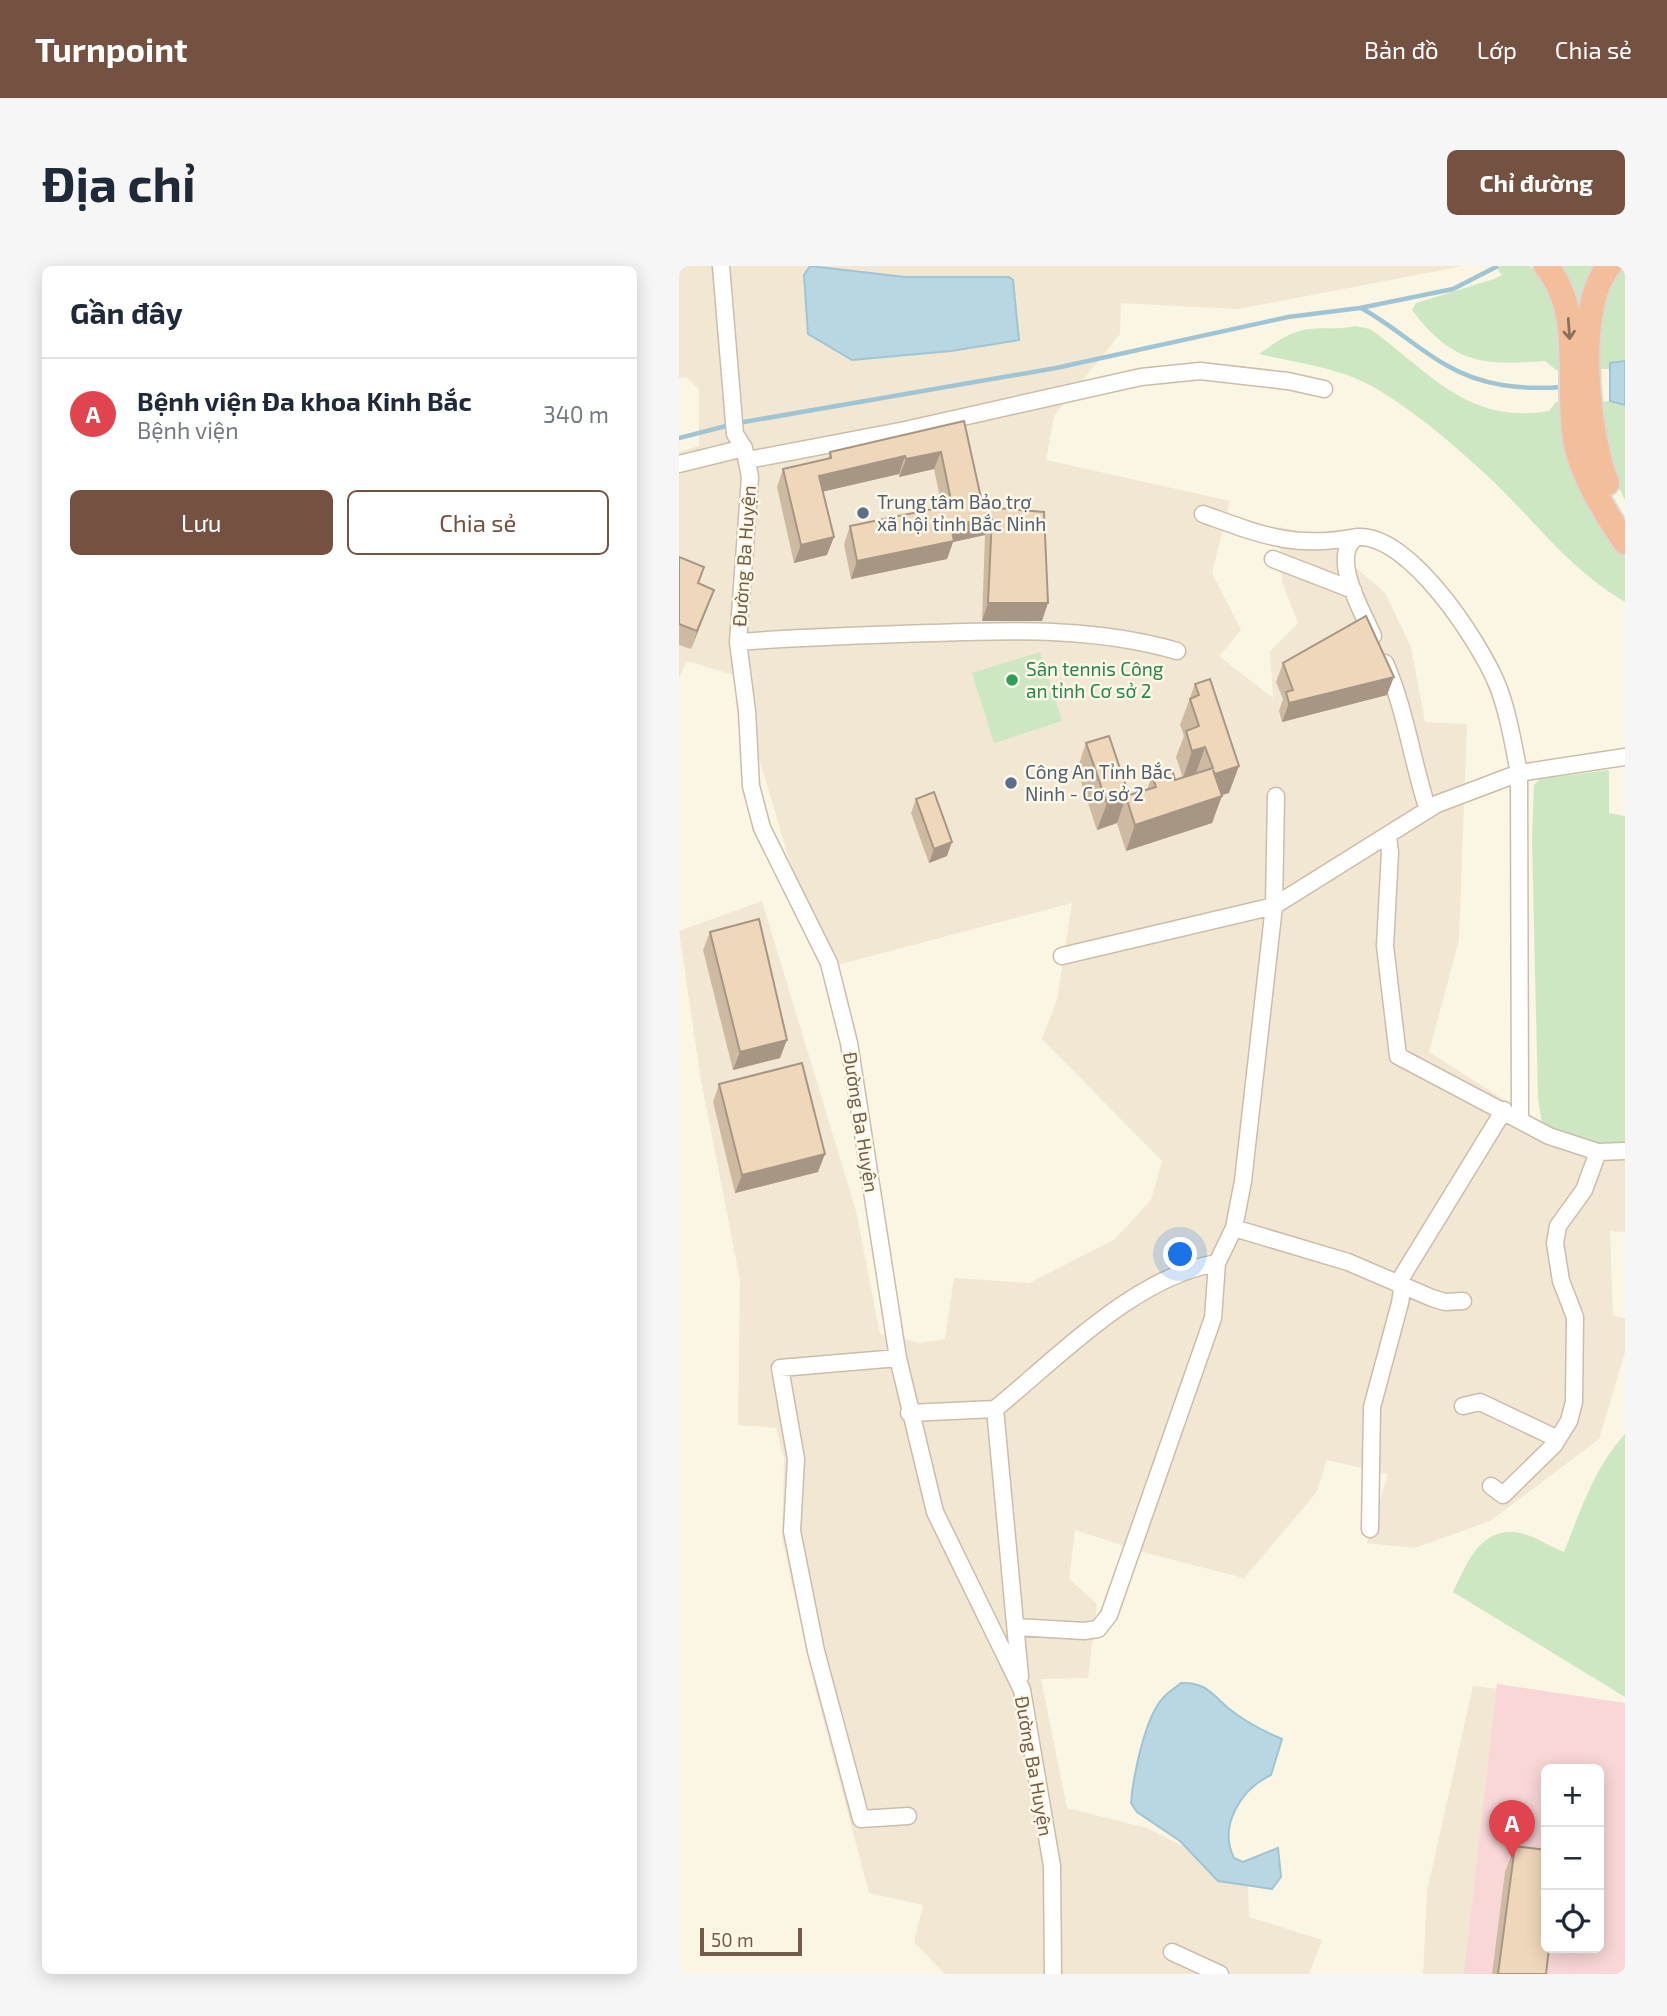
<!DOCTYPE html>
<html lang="vi">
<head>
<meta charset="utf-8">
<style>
  :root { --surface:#fff; --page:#f6f6f7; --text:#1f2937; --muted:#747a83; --line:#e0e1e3; --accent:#755141 }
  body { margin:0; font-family:"Exo 2",sans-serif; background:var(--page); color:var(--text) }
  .controls { position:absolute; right:21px; bottom:21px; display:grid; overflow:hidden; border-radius:10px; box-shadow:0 4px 18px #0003 }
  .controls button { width:63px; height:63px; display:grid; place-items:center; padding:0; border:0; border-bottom:2px solid var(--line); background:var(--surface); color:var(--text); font:35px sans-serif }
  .scale { position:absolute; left:21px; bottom:18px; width:102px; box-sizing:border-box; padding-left:7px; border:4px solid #715d4a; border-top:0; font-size:19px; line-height:24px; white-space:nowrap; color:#715d4a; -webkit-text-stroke:5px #fef8e9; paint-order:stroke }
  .you { position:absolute; left:502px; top:989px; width:24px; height:24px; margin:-18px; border:5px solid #fff; border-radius:50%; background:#1a73e8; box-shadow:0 0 0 10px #1a73e833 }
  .badge { display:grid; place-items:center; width:46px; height:46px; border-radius:50%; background:var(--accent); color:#fff; font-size:23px; font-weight:700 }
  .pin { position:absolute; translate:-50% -58px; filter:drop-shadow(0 2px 4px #0008) }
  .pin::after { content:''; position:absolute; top:37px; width:24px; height:21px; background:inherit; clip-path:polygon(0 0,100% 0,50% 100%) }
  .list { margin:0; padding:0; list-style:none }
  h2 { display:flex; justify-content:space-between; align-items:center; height:91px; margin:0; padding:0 28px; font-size:30px }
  h2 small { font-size:23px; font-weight:400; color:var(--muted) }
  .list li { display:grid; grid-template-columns:46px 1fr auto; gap:21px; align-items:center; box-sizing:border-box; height:112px; padding:0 28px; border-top:2px solid var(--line) }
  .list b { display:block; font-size:26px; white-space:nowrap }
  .list p { margin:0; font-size:23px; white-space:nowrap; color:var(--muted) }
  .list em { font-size:23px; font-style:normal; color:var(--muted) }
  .actions { display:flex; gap:14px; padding:21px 28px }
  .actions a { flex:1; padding:16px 0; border:2px solid var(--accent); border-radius:10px; text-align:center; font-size:24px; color:var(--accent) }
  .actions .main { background:var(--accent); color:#fff }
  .icon { flex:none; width:38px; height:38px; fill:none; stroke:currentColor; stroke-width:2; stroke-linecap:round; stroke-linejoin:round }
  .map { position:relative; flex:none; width:946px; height:1708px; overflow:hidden; border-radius:10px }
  header { display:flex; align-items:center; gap:42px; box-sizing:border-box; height:98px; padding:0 35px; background:var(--accent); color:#fff }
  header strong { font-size:33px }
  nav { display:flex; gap:38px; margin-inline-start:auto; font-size:24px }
  .intro { display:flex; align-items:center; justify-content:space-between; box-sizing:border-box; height:168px; padding:0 42px }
  h1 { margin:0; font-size:49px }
  .button { padding:18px 32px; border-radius:10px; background:var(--accent); color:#fff; font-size:24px; font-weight:700 }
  main { display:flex; gap:42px; padding:0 42px }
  aside { flex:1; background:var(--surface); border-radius:10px; box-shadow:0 4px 18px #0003 }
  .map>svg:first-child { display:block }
</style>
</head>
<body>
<header>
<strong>Turnpoint</strong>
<nav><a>Bản đồ</a><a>Lớp</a><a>Chia sẻ</a></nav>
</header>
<div class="intro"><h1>Địa chỉ</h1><a class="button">Chỉ đường</a></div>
<main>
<aside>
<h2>Gần đây<small></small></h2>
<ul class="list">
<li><span class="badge" style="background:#e0444e">A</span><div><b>Bệnh viện Đa khoa Kinh Bắc</b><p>Bệnh viện</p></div><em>340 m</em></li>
</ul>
<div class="actions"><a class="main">Lưu</a><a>Chia sẻ</a></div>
</aside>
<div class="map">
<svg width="946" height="1708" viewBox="0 0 946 1708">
  <rect width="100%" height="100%" fill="#fbf5e3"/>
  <!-- residential -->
  <path fill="#f2e7d2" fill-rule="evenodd" d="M 0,0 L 784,0 L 559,43 L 442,37 L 441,68 L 375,150 L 367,194 L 551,235 L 533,307 L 562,364 L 540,390 L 594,432 L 591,385 L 619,357 L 603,316 L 600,261 L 639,269 L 706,327 L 732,381 L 746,456 L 788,458 L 780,674 L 750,786 L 863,858 L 946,882 L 946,966 L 931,965 L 934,1050 L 946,1052 L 946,1086 L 920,1173 L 811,1255 L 736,1282 L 688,1277 L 709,1208 L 648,1194 L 637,1227 L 565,1312 L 467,1287 L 396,1264 L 390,1313 L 418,1338 L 409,1412 L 362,1413 L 388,1542 L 468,1562 L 569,1613 L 570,1651 L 643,1674 L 630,1708 L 266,1708 L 235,1676 L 244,1639 L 190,1627 L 135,1418 L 103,1273 L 105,1192 L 97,1162 L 59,1159 L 61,1014 L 22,814 L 0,665 L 83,635 L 177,945 L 201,1068 L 241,1077 L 266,1073 L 275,1012 L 350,1017 L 435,974 L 472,934 L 483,895 L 363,773 L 378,734 L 393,637 L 143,703 L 55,409 L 8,395 L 0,412 L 0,186 L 20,180 L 20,123 L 7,111 L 0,112 Z
    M 794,1420 L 946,1438 L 946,1708 L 744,1708 L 748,1625 ZM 867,1503 L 920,1503 L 920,1682 L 867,1682 Z"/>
  <!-- medical -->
  <path fill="#f8d7d6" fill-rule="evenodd" d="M 818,1418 L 946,1437 L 946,1708 L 785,1708 ZM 867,1503 L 920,1503 L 920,1682 L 867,1682 Z"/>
  <!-- green -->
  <path fill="#cce7c2" d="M 816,0 L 851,0 C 881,25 882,68 886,104 L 877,104 L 866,95 C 803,100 773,97 733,44 L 737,37 L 815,13 L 823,9 Z
    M 875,0 L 918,0 L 903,57 Z
    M 946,0 L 946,95 L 931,97 L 931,103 L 920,103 L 920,38 L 942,1 Z
    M 676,60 L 691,63 C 750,105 788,159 870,145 L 877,136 L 887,136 L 939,283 L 946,291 L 946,336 C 893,305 859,259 816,217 C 780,183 741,149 698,123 C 664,102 619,97 580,88 C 596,77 611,65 631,63 C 646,61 660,64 676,60 Z
    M 931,135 L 946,139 L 946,234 L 930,202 L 921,136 Z
    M 361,386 L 383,455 L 315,477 L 293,407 Z
    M 930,504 L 930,547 L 946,550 L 946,882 L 918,880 L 863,858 L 859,832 L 853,574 L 855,519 L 861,513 Z
    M 946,1168 L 946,1431 L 774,1326 C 789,1295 803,1257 845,1268 C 859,1272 872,1281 885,1286 C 902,1244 915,1202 946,1168 Z"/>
  <!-- water -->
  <path fill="#b9d7e3" stroke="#9fc5d4" stroke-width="2" d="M 131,0 L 226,11 L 330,11 L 334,14 L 340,74 L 272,85 L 173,94 L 129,68 L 125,9 Z
    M 946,95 L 946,139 L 931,135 L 931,97 Z
    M 502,1417 C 526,1416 532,1427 549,1442 C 565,1455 584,1465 603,1473 L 592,1509 C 562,1523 539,1560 555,1592 L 564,1596 L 599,1582 L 602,1611 L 593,1623 L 539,1615 L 501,1575 L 458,1546 L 452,1537 C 454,1511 466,1451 484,1432 C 489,1426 496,1422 502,1417 Z"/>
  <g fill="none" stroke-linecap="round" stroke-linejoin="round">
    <!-- stream -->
    <path stroke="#9fc5d4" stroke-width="4.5" d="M 682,42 C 712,58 737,82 767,99 C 803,120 842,124 883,121
      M 59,157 L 377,102 L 609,51 L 681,42 L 774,23 L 817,1
      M 0,172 L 51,159"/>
    <defs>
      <path id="minor" d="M 42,0 L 56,168 L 65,182 L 71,211 L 59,376 L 68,445 L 72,520 L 83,562 L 150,697 L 170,777 L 219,1092 L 256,1246 L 343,1424 L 373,1600 L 374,1708
        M 69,194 L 226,164 L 462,111 L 521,105 L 609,115 L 645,123
        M 0,198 L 65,182
        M 524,248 C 583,269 614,283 678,271
        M 594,293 L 674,324
        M 694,370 C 684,346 649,289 678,271 C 730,267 800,375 818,418 C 829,445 834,477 840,507 L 946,491
        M 59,376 C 124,371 190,369 255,367 C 337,364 419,362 498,385
        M 706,397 C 727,444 733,496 749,544
        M 709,571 L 711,586 L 706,680 L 719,790 L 870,870 L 919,886
        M 383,690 L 595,640 L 597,530
        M 555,962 L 669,996 L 753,1032 L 766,1036 L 784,1035
        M 719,1017 L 825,844
        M 219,1092 L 101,1102 L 117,1193 L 113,1265 L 137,1385 L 182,1553 L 229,1550
        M 784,1140 L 801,1136 L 879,1173
        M 230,1147 L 316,1143
        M 812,1220 L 824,1229 L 875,1179 L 890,1155 L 895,1136 L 896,1051 L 882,1015 L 876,977 L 879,960 L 905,924 L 919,886 L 946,885
        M 691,1263 L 693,1141 L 721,1037 L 723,1024 L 719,1017
        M 337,1361 L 405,1365 L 419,1363 L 430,1349 L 534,1052 L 538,997
        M 341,1411 L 316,1143 C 380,1091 455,1011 538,997 L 555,962 L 564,915 L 595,640 L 758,538 L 840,507 L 841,853
        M 493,1686 L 541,1708"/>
      <path id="highway" d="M 867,0 C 910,52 882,130 900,190 C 910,221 928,250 946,276
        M 928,217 C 908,169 895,40 930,0"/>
    </defs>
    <!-- minor casing -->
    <use href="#minor" stroke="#cbbdaa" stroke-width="19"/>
    <!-- highway casing -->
    <use href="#highway" stroke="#ddd8d4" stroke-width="28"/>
    <!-- minor -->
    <use href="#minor" stroke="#fff" stroke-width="16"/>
    <!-- highway -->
    <use href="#highway" stroke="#f2be9c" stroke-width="24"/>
  </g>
  <!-- wall -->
  <path fill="#ceb9a2" d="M 285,155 L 304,241 L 365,246 L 363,355 L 303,355 L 306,269 L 274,276 L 268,293 L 172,313 L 165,278 L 171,260 L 263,241 L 255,203 L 220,211 L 220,208 L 144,225 L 148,289 L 115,297 L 98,221 L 104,203 L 149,193 L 151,186 Z
    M 0,291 L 19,317 L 35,324 L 12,383 L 0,379 Z
    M 604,397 L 708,429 L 603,456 L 600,445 L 604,433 L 597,416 Z
    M 516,418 L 550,527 L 542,529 L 533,557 L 447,585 L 438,557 L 418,564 L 398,504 L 407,477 L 450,529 L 468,524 L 473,509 L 496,514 L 504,512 L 497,491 L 505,470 L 501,459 Z
    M 237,533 L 268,590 L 250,597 L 232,547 Z
    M 31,666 L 101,792 L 54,804 L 24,684 Z
    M 40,818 L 139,906 L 56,927 L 34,836 Z
    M 836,1580 L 867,1708 L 813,1708 L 826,1606 Z"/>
  <!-- shaded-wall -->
  <path fill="#a79684" d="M 262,186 L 255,203 L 220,211 L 227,193 Z
    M 226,190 L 220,208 L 134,228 L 140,210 Z
    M 313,251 L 306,269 L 274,276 L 268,293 L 172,313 L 178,295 L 272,260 Z
    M 155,271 L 148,289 L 115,297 L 122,279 Z
    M 35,324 L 28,342 L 12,383 L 18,365 Z
    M 309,337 L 369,337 L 363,355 L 303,355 Z
    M 715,411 L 708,429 L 603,456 L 610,437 Z
    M 526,481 L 517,507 L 504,512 L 513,485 Z
    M 560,500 L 550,527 L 526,534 L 536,508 Z
    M 543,530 L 533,557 L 447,585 L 456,559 Z
    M 447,531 L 438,557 L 418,564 L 428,537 Z
    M 273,576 L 268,590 L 250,597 L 255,583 Z
    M 108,774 L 101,792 L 54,804 L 61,786 Z
    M 146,888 L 139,906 L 56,927 L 63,909 Z"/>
  <!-- building -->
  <path fill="#efd7bc" stroke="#a79684" stroke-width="2" d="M 285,155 L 304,241 L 365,246 L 369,337 L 309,337 L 313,251 L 272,260 L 275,275 L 178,295 L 171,260 L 273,239 L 262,186 L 227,193 L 226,190 L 140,210 L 155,271 L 122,279 L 104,203 L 152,192 L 151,186 Z
    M 0,291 L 25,301 L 19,317 L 35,324 L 18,365 L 0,358 Z
    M 687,350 L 715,411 L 610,437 L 607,426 L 614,424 L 604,397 Z
    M 531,413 L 560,500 L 536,508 L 534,504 L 543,530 L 456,559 L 447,531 L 428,537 L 407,477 L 430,470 L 450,529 L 477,521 L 473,509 L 493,503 L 496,514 L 534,502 L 526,481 L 513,485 L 507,465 L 520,460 L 511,433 L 520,429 L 516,418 Z
    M 255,526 L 273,576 L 255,583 L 237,533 Z
    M 80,653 L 108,774 L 61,786 L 31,666 Z
    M 123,797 L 146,888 L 63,909 L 40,818 Z
    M 836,1580 L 867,1584 L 867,1682 L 870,1682 L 867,1708 L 819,1708 Z"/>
  <!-- one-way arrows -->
  <defs><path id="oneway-shaft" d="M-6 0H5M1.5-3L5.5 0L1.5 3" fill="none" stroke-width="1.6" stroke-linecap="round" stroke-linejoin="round" transform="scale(1.75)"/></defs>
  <use stroke="#8b705a" href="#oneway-shaft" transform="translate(890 63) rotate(86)"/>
  <!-- markers -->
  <g fill="#5c6f8a" stroke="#fef8e9" stroke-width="2.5">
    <circle cx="184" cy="247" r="7"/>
    <circle cx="332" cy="517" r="7"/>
  </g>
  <circle fill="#2e9e5b" stroke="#fef8e9" stroke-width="2.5" cx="333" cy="414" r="7"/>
  <g text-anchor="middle" stroke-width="5" stroke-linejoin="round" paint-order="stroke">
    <!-- service labels -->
    <g font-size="19" fill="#4e5e75" stroke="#fef8e9" text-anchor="start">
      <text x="198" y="243">Trung tâm Bảo trợ<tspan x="198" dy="22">xã hội tỉnh Bắc Ninh</tspan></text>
      <text x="346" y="513">Công An Tỉnh Bắc<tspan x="346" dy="22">Ninh - Cơ sở 2</tspan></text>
    </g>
    <!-- street labels -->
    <g font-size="19" fill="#715d4a" stroke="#fef8e9">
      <text transform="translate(65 290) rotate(-86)" y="7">Đường Ba Huyện</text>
      <text transform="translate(182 856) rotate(81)" y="7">Đường Ba Huyện</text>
      <text transform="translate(355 1500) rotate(80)" y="7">Đường Ba Huyện</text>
    </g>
    <!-- leisure labels -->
    <g font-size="19" fill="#27864d" stroke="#fef8e9" text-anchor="start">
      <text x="347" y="410">Sân tennis Công<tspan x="347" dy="22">an tỉnh Cơ sở 2</tspan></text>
    </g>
  </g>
</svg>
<div class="controls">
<button>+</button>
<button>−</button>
<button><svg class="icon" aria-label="locate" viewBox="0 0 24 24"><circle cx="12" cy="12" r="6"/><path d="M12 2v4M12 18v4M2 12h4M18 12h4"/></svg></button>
</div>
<div class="scale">50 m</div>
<div class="you"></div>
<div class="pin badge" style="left:833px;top:1592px;background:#e0444e">A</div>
</div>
</main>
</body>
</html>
